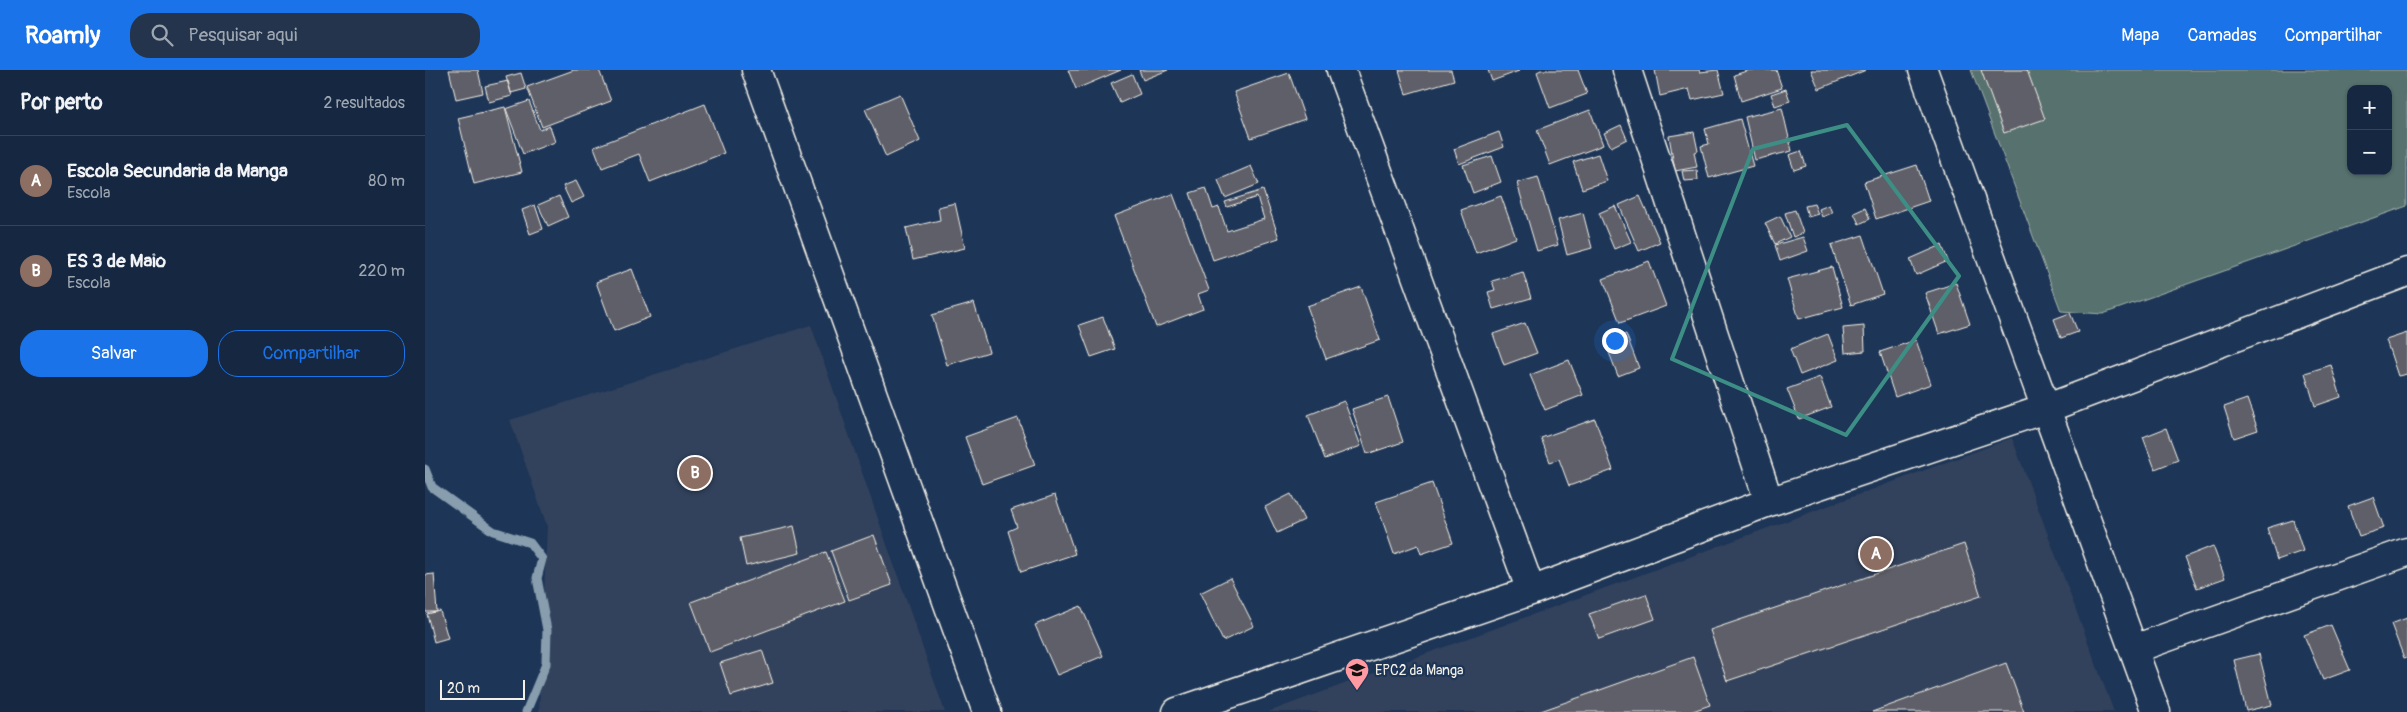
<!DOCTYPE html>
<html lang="pt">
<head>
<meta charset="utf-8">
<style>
  :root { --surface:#162841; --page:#23344c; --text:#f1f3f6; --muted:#9ea6b1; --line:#35445a; --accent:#1a73e8 }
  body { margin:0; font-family:Pangolin,sans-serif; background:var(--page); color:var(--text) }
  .controls { position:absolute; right:15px; top:15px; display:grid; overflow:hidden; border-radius:10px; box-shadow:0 1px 4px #0004 }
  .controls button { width:45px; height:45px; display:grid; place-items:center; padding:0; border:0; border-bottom:1px solid var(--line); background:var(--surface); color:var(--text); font:25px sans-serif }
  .scale { position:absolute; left:15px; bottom:12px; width:85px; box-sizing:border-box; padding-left:5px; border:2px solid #f4f1e8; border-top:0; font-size:14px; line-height:18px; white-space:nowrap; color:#f4f1e8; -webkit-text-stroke:4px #1d3557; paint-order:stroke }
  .you { position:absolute; left:1189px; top:270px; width:18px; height:18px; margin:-12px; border:4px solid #fff; border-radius:50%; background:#1a73e8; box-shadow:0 0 0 8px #1a73e833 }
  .badge { display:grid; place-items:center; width:32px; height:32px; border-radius:50%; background:var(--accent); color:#fff; font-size:16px; font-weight:700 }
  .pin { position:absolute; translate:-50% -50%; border:2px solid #fff; box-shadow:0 1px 5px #0006 }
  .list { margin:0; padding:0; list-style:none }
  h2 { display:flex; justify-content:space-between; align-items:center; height:65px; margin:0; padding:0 20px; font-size:21px }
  h2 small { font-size:16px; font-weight:400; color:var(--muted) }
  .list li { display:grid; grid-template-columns:32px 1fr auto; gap:15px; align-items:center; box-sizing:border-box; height:90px; padding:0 20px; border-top:1px solid var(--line) }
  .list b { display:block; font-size:19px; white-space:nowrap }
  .list p { margin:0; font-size:16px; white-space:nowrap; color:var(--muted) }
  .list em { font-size:16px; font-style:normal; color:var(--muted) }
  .actions { display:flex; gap:10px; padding:15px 20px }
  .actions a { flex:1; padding:11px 0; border:1px solid var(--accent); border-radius:20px; text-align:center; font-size:18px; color:var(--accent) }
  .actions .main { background:var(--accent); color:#fff }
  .icon { flex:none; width:28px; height:28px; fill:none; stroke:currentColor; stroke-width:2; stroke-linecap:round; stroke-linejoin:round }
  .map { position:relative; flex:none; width:1982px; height:642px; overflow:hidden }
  header { display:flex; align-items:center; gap:30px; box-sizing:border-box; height:70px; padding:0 25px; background:var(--accent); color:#fff }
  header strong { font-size:24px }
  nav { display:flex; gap:28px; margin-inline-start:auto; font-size:18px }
  .search { width:350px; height:45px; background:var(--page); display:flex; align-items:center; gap:12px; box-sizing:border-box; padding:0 18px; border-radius:20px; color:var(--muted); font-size:19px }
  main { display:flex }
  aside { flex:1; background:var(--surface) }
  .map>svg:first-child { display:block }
</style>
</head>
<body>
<header>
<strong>Roamly</strong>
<div class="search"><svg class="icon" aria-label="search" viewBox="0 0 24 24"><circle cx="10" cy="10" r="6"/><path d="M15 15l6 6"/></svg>Pesquisar aqui</div>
<nav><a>Mapa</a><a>Camadas</a><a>Compartilhar</a></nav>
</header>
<main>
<aside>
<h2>Por perto<small>2 resultados</small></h2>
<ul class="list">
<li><span class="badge" style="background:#8d6e63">A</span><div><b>Escola Secundaria da Manga</b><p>Escola</p></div><em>80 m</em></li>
<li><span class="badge" style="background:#8d6e63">B</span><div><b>ES 3 de Maio</b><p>Escola</p></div><em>220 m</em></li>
</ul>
<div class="actions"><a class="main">Salvar</a><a>Compartilhar</a></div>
</aside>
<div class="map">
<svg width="1982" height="642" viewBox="0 0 1982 642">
  <rect width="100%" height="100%" fill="#1d3557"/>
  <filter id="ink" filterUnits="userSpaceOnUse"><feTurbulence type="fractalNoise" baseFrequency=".02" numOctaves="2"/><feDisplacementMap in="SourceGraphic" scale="10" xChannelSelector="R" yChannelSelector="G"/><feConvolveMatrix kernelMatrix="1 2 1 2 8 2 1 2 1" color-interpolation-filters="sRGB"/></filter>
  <g filter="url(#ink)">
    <!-- built -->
    <path fill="#31425c" d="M 386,255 L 520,642 L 114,642 L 122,456 L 85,350 Z
      M 1587,368 L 1689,642 L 843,642 Z"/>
    <!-- green -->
    <path fill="#56716e" stroke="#a5b1ab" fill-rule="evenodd" d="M 1546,0 L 1982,0 L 1982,136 L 1678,244 L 1636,241 ZM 1926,19 L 1963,19 L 1963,101 L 1926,101 Z"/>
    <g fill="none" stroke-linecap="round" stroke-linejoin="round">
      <!-- stream -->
      <path stroke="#889eae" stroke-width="9" d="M 0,399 L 7,417 L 68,461 L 105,473 L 117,489 L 112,508 L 122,560 L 121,594 L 101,642"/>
    </g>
    <!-- building -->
    <path fill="#5f5f69" stroke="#f4f1e8" d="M 24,0 L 53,0 L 58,23 L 31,29 Z
      M 149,0 L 174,0 L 186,31 L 117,57 L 102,17 Z
      M 643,0 L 696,0 L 651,19 Z
      M 714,0 L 743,0 L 718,10 Z
      M 974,0 L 1026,0 L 1029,10 L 981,24 Z
      M 1063,0 L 1093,0 L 1094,1 L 1067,11 Z
      M 1116,0 L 1153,0 L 1162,24 L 1125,38 L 1112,2 Z
      M 1230,0 L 1274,0 L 1275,2 L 1293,0 L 1299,23 L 1267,30 L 1264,19 L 1235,26 Z
      M 1325,0 L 1351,0 L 1357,18 L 1316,31 L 1309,5 Z
      M 1386,0 L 1441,0 L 1394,19 Z
      M 1556,0 L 1602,0 L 1620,49 L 1579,63 Z
      M 96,3 L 101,19 L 86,23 L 81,7 Z
      M 864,3 L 880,49 L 826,68 L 809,22 Z
      M 707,4 L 715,24 L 695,33 L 686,13 Z
      M 83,11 L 87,26 L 64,32 L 60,16 Z
      M 1361,19 L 1365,31 L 1350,36 L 1346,24 Z
      M 475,24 L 495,71 L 461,87 L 440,39 Z
      M 104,31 L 115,60 L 125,56 L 130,72 L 98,84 L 81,39 Z
      M 280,34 L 299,83 L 225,112 L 214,84 L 177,98 L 169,77 Z
      M 80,37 L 97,102 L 49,114 L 33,48 Z
      M 1357,38 L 1367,81 L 1330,90 L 1320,47 Z
      M 1165,40 L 1178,75 L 1125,95 L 1112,60 Z
      M 1315,49 L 1328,96 L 1284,108 L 1276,76 L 1284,74 L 1280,59 Z
      M 1196,55 L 1202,69 L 1186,77 L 1179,63 Z
      M 1074,62 L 1079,77 L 1034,94 L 1029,79 Z
      M 1269,62 L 1273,81 L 1269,82 L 1272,97 L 1250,101 L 1244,66 Z
      M 1376,81 L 1381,96 L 1369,100 L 1364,85 Z
      M 1173,84 L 1182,111 L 1157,119 L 1148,92 Z
      M 1067,86 L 1076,112 L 1048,123 L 1038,95 Z
      M 1492,95 L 1504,131 L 1451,149 L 1439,112 Z
      M 826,96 L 834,114 L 800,128 L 793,110 Z
      M 1272,100 L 1273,110 L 1259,111 L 1257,101 Z
      M 1113,107 L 1133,175 L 1112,181 L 1092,113 Z
      M 151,111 L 159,127 L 146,133 L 138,116 Z
      M 781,118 L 788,139 L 794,137 L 802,161 L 839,149 L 832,127 L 802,137 L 800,132 L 838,120 L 854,168 L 788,190 L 765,123 Z
      M 748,124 L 784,220 L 773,224 L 778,239 L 731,257 L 689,146 Z
      M 134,126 L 143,147 L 123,156 L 113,135 Z
      M 1076,126 L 1091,168 L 1051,183 L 1036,140 Z
      M 1215,126 L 1235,172 L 1214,181 L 1194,135 Z
      M 530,133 L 540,178 L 488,190 L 481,158 L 515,150 L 513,137 Z
      M 1389,134 L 1393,144 L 1383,147 L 1380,136 Z
      M 110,135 L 118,159 L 105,164 L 97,140 Z
      M 1404,135 L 1407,143 L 1397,147 L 1394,139 Z
      M 1190,136 L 1206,172 L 1189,179 L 1174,143 Z
      M 1440,138 L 1445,149 L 1434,154 L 1429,143 Z
      M 1370,140 L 1378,163 L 1368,167 L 1360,143 Z
      M 1158,143 L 1167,178 L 1142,185 L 1133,150 Z
      M 1355,146 L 1365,167 L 1350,174 L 1340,153 Z
      M 1438,165 L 1458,224 L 1426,235 L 1406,175 Z
      M 1378,167 L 1383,181 L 1355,191 L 1350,175 Z
      M 1517,175 L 1523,191 L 1491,205 L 1485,189 Z
      M 1224,191 L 1241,236 L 1195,253 L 1178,209 Z
      M 1407,197 L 1418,237 L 1374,249 L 1362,209 Z
      M 207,199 L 225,247 L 189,261 L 171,212 Z
      M 1098,202 L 1106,228 L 1068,239 L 1063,222 L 1070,220 L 1067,211 Z
      M 1531,213 L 1545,254 L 1514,264 L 1500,223 Z
      M 936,217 L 955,270 L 901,289 L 882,236 Z
      M 549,233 L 564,282 L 522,295 L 507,245 Z
      M 1645,243 L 1653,262 L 1636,268 L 1629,249 Z
      M 678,247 L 690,279 L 666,287 L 654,255 Z
      M 1100,253 L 1112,283 L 1079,295 L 1068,264 Z
      M 1439,256 L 1440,281 L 1420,283 L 1418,258 Z
      M 1982,263 L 1982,304 L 1973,306 L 1961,270 Z
      M 1201,264 L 1214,298 L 1193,306 L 1180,272 Z
      M 1403,264 L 1413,290 L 1375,305 L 1365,279 Z
      M 1491,270 L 1506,314 L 1470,327 L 1455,282 Z
      M 1144,290 L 1158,325 L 1120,340 L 1105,305 Z
      M 1906,295 L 1916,327 L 1890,336 L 1880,303 Z
      M 1395,307 L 1406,337 L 1374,349 L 1362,319 Z
      M 963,327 L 978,372 L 942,384 L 927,339 Z
      M 1822,329 L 1833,360 L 1809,368 L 1799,337 Z
      M 919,331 L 936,376 L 900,389 L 883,345 Z
      M 593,348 L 610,395 L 557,414 L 540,367 Z
      M 1170,349 L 1188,400 L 1144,416 L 1134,389 L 1125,392 L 1116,368 Z
      M 1741,358 L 1753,390 L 1730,399 L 1718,367 Z
      M 1007,413 L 1028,473 L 996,484 L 993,475 L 969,484 L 951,432 Z
      M 866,424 L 879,450 L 852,463 L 840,437 Z
      M 630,425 L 650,484 L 596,502 L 583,461 L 592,457 L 586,440 Z
      M 1948,427 L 1959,458 L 1934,466 L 1923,436 Z
      M 1868,450 L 1878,481 L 1852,490 L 1842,458 Z
      M 369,456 L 375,483 L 321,496 L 315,468 Z
      M 449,465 L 467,515 L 424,530 L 406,481 Z
      M 1539,474 L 1556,526 L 1302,611 L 1285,560 Z
      M 1788,476 L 1800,508 L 1772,518 L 1760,487 Z
      M 401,482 L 420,531 L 285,582 L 266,532 Z
      M 9,504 L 12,542 L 0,542 L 0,505 Z
      M 805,508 L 829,556 L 798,571 L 775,523 Z
      M 1221,524 L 1230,549 L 1174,569 L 1164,544 Z
      M 656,536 L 678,586 L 632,605 L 610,555 Z
      M 15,541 L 23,568 L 9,572 L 2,544 Z
      M 1982,548 L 1982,587 L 1979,588 L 1966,554 Z
      M 1906,555 L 1925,600 L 1898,610 L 1879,565 Z
      M 337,580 L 348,613 L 306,626 L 295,593 Z
      M 1834,584 L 1847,635 L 1821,641 L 1809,590 Z
      M 1268,587 L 1285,635 L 1265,642 L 1113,642 Z
      M 1581,593 L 1599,642 L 1447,642 Z"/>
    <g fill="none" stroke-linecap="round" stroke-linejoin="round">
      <defs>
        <path id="minor" d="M 331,0 L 562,642
          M 916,0 L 1106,521
          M 1202,0 L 1344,432
          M 1498,0 L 1731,642
          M 1709,579 L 1982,482
          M 752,642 L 1106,521 L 1344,432 L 1620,339 L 1982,202"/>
      </defs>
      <!-- minor casing -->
      <use href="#minor" stroke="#f4f1e8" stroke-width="31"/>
      <!-- minor -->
      <use href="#minor" stroke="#1d3557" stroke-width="28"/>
    </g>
  </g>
  <!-- marked area -->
  <path fill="none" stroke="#3d8f86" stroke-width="4" stroke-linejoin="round" d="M 1422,55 L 1534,206 L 1421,365 L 1247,289 L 1328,79 Z"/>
  <!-- icons -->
  <defs>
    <symbol id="school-pin" viewBox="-11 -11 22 30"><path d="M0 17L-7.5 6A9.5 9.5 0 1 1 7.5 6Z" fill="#ff9aa2" stroke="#1d3557"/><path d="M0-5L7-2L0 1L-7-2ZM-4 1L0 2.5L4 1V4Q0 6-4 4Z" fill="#111"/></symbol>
  </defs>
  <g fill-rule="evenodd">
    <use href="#school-pin" x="918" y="586" width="28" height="38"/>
  </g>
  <g text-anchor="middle" stroke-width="4.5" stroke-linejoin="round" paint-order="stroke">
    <!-- poi labels -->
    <g font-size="14" fill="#f4f1e8" stroke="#1d3557" text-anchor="start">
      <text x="950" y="605">EPC2 da Manga</text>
    </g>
  </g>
</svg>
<div class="controls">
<button>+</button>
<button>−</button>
</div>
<div class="scale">20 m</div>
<div class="you"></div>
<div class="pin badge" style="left:1451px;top:484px;background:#8d6e63">A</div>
<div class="pin badge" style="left:270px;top:403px;background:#8d6e63">B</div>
</div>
</main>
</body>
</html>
